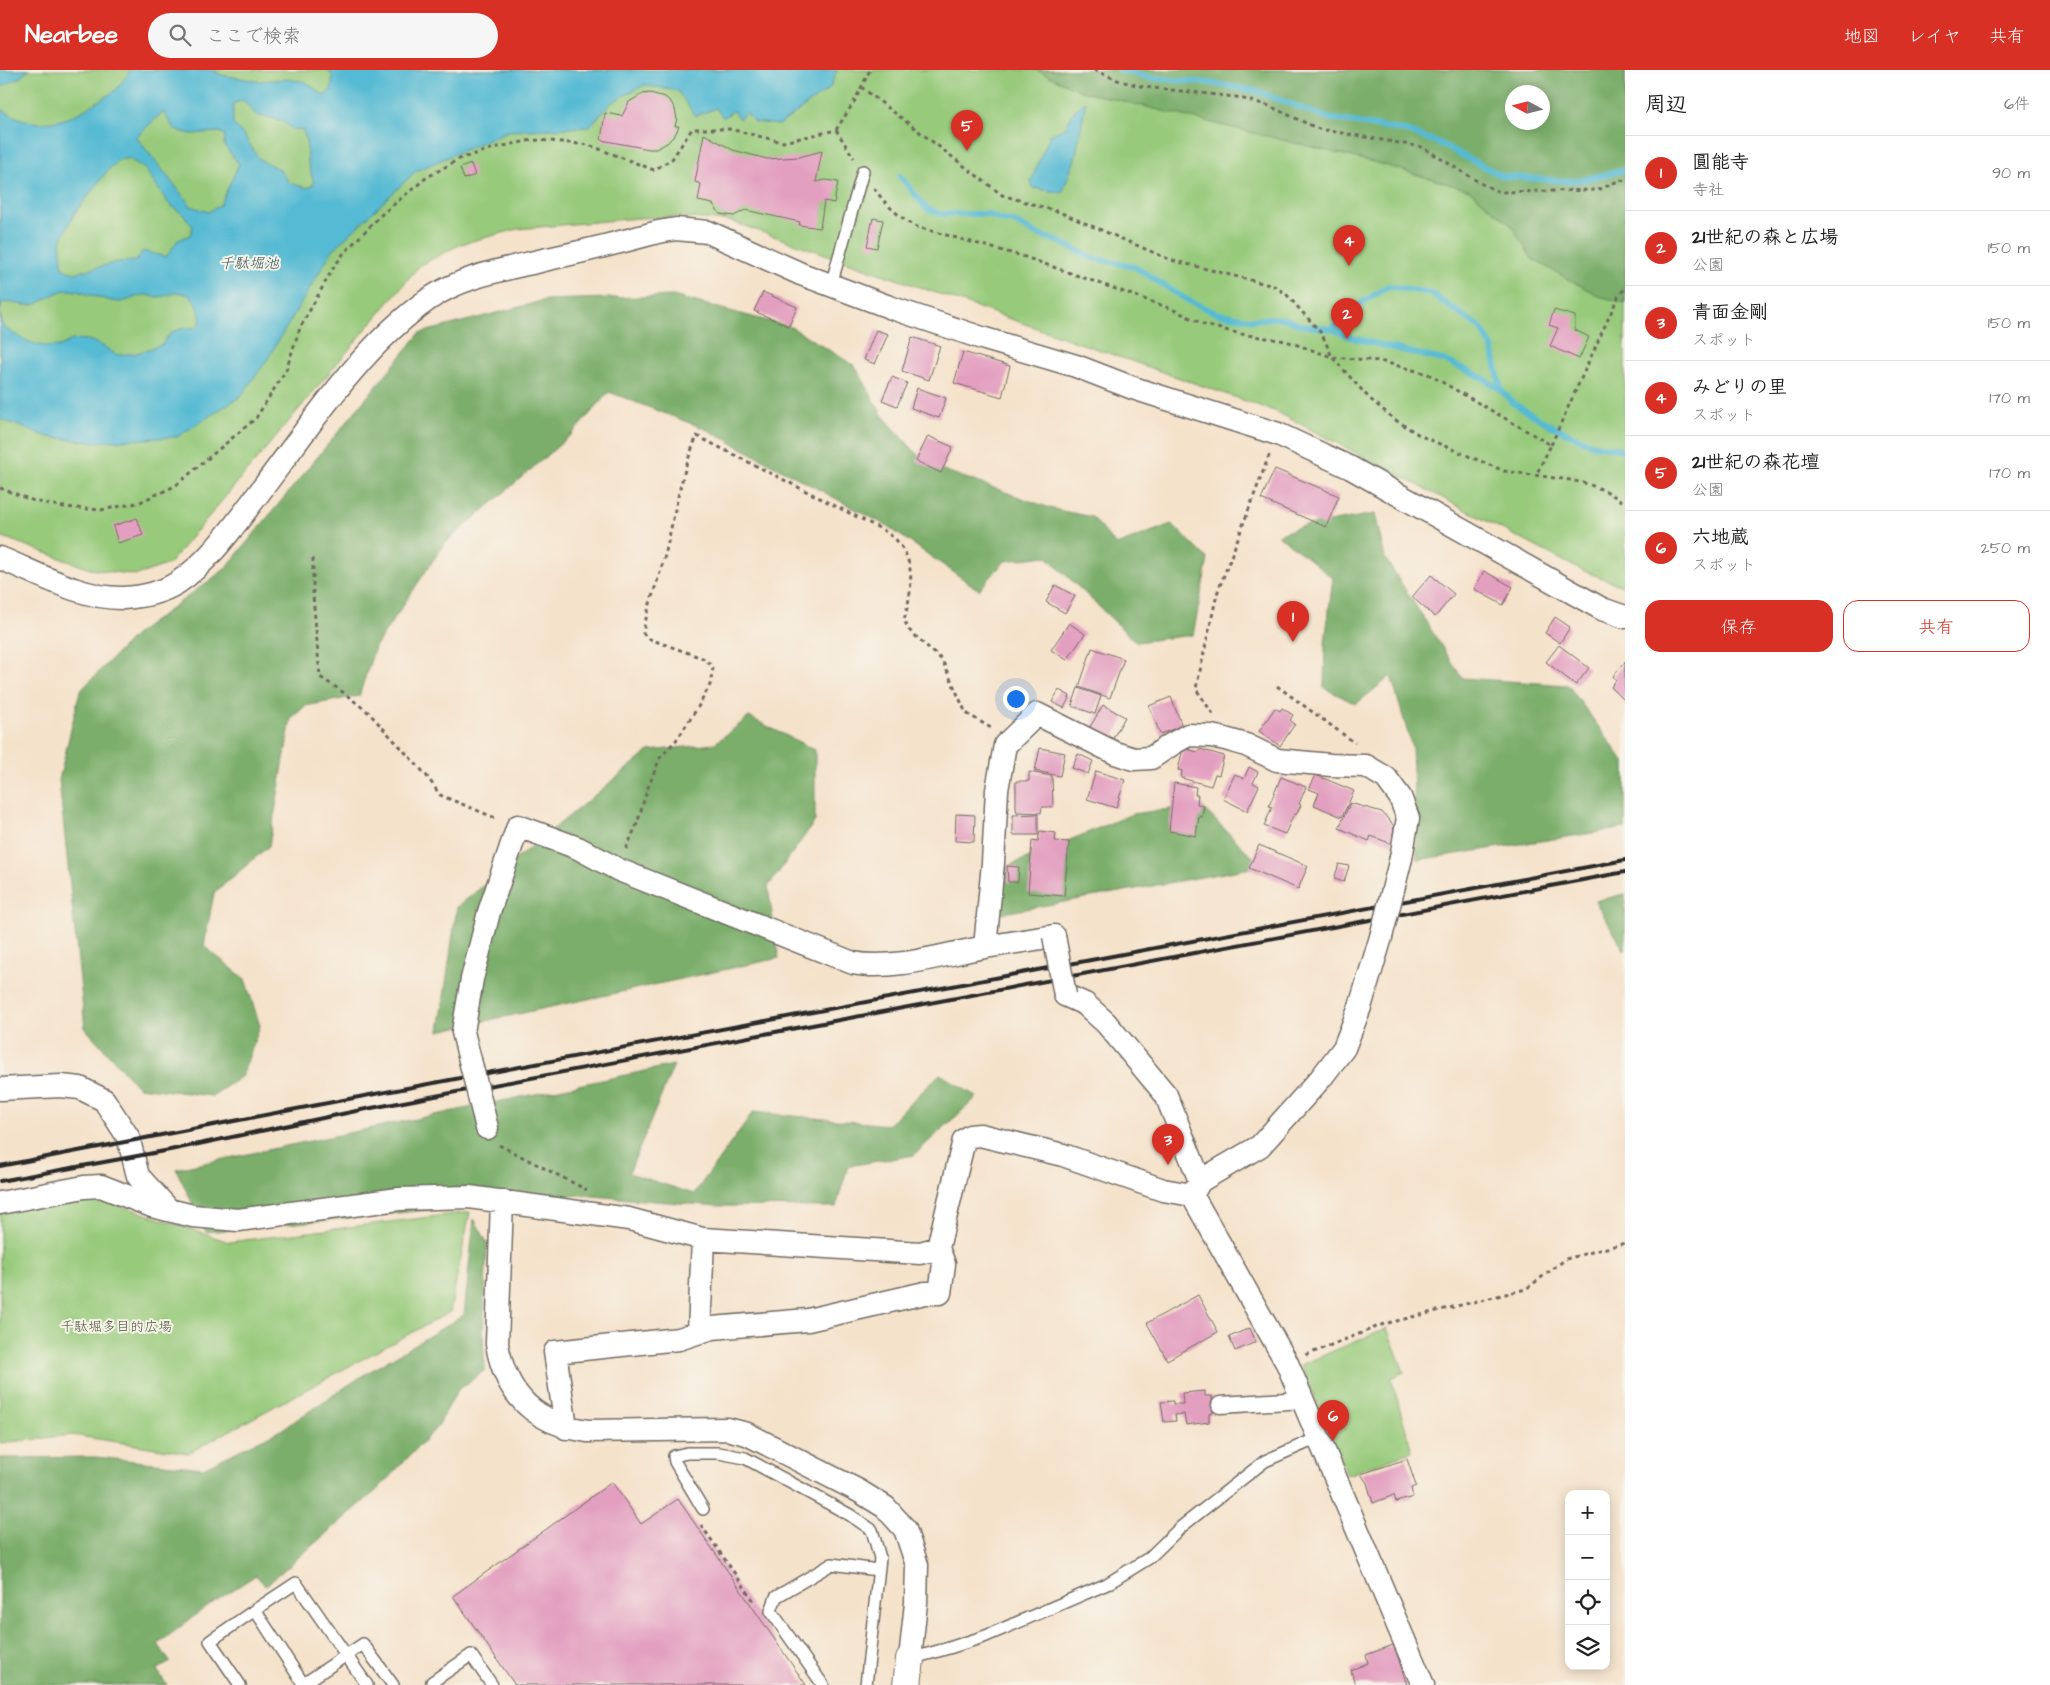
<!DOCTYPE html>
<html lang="ja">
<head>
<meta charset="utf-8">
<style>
  :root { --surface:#fff; --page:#f6f6f6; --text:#222; --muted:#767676; --line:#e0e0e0; --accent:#d93025 }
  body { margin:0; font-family:"Architects Daughter","Klee One",sans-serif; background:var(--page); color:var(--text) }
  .controls { position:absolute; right:15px; bottom:15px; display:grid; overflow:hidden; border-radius:10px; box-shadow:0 2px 12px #0003 }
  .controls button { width:45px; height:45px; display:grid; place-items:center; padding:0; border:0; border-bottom:1px solid var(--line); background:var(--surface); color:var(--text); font:25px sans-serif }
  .compass { position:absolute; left:1505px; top:15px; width:45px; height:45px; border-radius:50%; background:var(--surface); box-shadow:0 2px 12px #0003; rotate:277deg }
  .you { position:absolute; left:1015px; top:628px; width:18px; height:18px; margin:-12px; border:4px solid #fff; border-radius:50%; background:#1a73e8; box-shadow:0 0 0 8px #1a73e833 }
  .badge { display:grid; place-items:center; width:32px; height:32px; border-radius:50%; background:var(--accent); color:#fff; font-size:16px; font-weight:700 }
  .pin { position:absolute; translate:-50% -41px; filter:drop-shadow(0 1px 2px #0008) }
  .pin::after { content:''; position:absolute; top:26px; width:18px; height:15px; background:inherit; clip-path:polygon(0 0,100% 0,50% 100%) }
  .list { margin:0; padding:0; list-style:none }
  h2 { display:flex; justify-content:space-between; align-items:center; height:65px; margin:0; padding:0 20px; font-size:21px }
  h2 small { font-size:16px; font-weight:400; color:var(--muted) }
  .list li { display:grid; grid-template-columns:32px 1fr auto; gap:15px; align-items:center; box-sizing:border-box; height:75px; padding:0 20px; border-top:1px solid var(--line) }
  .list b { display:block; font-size:19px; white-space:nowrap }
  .list p { margin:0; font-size:16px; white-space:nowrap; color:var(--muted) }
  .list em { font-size:16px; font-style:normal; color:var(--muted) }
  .actions { display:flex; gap:10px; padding:15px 20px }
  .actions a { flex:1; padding:11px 0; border:1px solid var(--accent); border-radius:15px; text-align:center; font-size:18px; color:var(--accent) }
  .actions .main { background:var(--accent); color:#fff }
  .icon { flex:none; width:28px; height:28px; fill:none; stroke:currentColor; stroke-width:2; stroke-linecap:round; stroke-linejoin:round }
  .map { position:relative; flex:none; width:1625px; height:1615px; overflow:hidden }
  header { display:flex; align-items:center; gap:30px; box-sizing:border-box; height:70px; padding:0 25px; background:var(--accent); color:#fff }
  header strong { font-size:24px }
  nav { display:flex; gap:28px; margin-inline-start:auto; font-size:18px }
  .search { width:350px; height:45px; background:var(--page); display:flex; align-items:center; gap:12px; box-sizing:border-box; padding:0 18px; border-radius:28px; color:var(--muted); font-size:19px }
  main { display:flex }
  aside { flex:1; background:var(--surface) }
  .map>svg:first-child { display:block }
</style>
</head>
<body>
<header>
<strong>Nearbee</strong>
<div class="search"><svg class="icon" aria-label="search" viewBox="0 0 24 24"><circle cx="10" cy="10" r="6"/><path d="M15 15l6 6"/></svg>ここで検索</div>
<nav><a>地図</a><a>レイヤ</a><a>共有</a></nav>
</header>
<main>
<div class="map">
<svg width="1625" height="1615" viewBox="0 0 1625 1615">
  <rect width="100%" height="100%" fill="#f7f3e8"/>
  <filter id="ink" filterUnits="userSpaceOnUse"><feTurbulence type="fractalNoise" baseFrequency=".02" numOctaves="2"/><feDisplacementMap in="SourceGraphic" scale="10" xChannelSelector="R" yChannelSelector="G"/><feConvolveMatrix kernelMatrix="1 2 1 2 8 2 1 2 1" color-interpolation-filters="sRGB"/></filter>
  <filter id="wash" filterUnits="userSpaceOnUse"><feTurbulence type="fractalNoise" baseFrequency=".0096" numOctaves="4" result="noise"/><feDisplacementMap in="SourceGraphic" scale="20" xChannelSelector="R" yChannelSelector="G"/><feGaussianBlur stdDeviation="1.12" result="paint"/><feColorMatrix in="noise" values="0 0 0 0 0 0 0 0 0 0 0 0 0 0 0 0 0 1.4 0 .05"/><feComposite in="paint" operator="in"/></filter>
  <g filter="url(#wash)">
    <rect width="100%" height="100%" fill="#f5e2ca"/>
    <!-- green -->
    <path fill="#98ca7b" stroke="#627a53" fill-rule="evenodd" d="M 0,0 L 1625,0 L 1625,517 L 1579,499 L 1277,342 L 730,151 L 675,147 L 638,148 L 518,159 L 461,174 L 419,196 L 169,494 L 137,505 L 90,499 L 0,466 ZM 1512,22 L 1542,22 L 1542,52 L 1512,52 Z
      M 90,1125 L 229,1172 L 470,1142 L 450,1242 L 188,1383 L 72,1365 L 0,1373 L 0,1143 Z
      M 1387,1258 L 1404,1302 L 1391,1308 L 1412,1381 L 1347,1405 L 1301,1295 Z"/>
    <!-- forest -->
    <path fill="#7aae6b" stroke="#526c4b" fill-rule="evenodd" d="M 1036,0 L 1625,0 L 1625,233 L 1599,226 L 1532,189 L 1512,156 L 1469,120 L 1377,93 L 1081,21 ZM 1512,22 L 1542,22 L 1542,52 L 1512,52 Z
      M 673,226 L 791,257 L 855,296 L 882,345 L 926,394 L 1053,439 L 1092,447 L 1116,475 L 1172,454 L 1208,489 L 1193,565 L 1136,572 L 1046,486 L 1005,491 L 979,520 L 887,456 L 708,360 L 609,322 L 572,364 L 444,474 L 375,577 L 359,626 L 305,636 L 291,649 L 269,776 L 214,823 L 204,876 L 245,909 L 260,956 L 242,1006 L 212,1026 L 138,1017 L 85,958 L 59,710 L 80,621 L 135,565 L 225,499 L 420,263 L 546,230 Z
      M 1375,444 L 1385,488 L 1462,608 L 1568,615 L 1625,693 L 1625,758 L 1417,790 L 1412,677 L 1391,606 L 1356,634 L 1324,618 L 1325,573 L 1333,508 L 1278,465 L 1299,457 Z
      M 749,647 L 815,680 L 815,751 L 768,817 L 779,888 L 439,961 L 457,837 L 649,681 L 714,674 Z
      M 1200,735 L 1262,796 L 998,844 L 1001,799 L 1132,744 Z
      M 1625,824 L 1625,881 L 1595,831 Z
      M 674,995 L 629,1103 L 694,1124 L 753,1042 L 888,1055 L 940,1004 L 977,1027 L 914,1085 L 848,1096 L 836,1137 L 717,1136 L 580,1125 L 206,1162 L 176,1099 Z
      M 474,1149 L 487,1172 L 483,1269 L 485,1300 L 457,1321 L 438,1356 L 377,1420 L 265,1516 L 256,1505 L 206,1537 L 158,1574 L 170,1592 L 157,1600 L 167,1615 L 0,1615 L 0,1388 L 96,1387 L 203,1398 L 281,1360 L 362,1306 L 464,1245 Z"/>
    <!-- water -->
    <path fill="#54bad3" stroke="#40727f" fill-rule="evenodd" d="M 0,0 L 29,0 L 22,6 L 0,18 Z
      M 131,0 L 213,0 L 221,5 L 258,11 L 287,9 L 306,12 L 324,26 L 331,20 L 333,7 L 328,0 L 837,0 L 830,18 L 779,55 L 754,52 L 746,42 L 739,49 L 733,41 L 723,48 L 716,38 L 695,46 L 678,21 L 644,15 L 611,33 L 589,57 L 508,61 L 416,101 L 332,181 L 267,290 L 241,326 L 177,367 L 94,372 L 48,367 L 0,349 L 0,244 L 3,257 C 20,268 38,279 59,276 C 64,275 68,271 73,270 C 91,267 103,276 117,285 L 137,283 L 163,274 C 170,258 181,259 197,257 L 201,250 C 199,239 196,226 183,223 C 174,221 166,227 157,227 C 152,227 147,224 142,225 C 134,227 129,231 120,232 C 106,232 78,219 68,220 C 55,221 47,230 36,234 C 24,238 14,231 2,233 L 0,243 L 0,38 C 34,62 65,54 97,32 C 103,28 111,24 117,19 C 122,13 126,6 131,0 ZM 243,30 L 256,45 L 280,50 L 293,59 L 303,60 L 306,71 L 308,93 L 314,114 L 307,118 L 290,113 L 279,99 L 260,90 L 243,64 L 233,54 L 233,34 ZM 163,42 L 175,60 L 192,64 L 219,62 L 225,65 L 224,75 L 239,94 L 220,135 L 208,142 L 191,136 L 136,67 ZM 128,88 L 145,99 L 168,133 L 185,146 L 193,157 L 190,165 L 178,170 L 166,187 L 143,181 L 136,191 L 118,192 L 75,203 L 63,199 L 60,173 L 74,144 L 108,100 L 119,90 Z
      M 1086,31 L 1075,89 L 1062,123 L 1033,118 L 1031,111 L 1050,65 L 1066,57 L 1074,41 Z"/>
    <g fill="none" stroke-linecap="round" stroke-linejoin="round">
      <!-- stream -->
      <path stroke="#54bad3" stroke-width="6" d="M 1119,0 L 1151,8 L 1210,13 L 1256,21 L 1328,48 L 1406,61 L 1437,72 L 1502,106 L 1566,111 L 1581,110 L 1625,100
        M 900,106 L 926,138 L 940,144 L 988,144 L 998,149 L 1014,152 L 1036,164 L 1060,172 L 1092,188 L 1135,197 L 1187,230 L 1216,243 L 1254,250 L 1271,248 L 1286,249 L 1300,255 L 1332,259 L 1353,268 L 1446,291 L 1483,308 L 1501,320 L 1513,333 L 1550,355 L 1593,375 L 1615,378 L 1625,381
        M 1332,259 C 1347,239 1368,230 1388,216 L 1430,223 L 1481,258 L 1492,277 L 1501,320"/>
    </g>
    <g id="blocks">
      <!-- building -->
      <path fill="#e39fc0" d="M 650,23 L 665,27 L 671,32 L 675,39 L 677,49 L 675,56 L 679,56 L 675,65 L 667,73 L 656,79 L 649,79 L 601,70 L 605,43 L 622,46 L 629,32 L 642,24 Z
        M 704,64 L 733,80 L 767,89 L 799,87 L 822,81 L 816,112 L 826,110 L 838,112 L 834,133 L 824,131 L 820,158 L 799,155 L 800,152 L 745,140 L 734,146 L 720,144 L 713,134 L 698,131 L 701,114 L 695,112 Z
        M 471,94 L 475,105 L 464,109 L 460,98 Z
        M 873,148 L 883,150 L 877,178 L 867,176 Z
        M 763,222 L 797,237 L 789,256 L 754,241 Z
        M 1554,240 L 1575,246 L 1575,260 L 1589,267 L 1579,289 L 1550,276 L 1558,258 L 1549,255 Z
        M 876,260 L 888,264 L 875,294 L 864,290 Z
        M 912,267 L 940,276 L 929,310 L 902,301 Z
        M 963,282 L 1010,296 L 1002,327 L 954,313 Z
        M 892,307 L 907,313 L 897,336 L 882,330 Z
        M 917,318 L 946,328 L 939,348 L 911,338 Z
        M 928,366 L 953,377 L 941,403 L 916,391 Z
        M 1275,399 L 1339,426 L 1326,457 L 1261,429 Z
        M 137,448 L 143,465 L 118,473 L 113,456 Z
        M 1484,501 L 1513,517 L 1503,535 L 1474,519 Z
        M 1431,505 L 1454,524 L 1435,547 L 1412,527 Z
        M 1055,515 L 1075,526 L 1065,543 L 1046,532 Z
        M 1555,547 L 1570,557 L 1560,573 L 1545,563 Z
        M 1069,553 L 1085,564 L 1067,590 L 1051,580 Z
        M 1559,575 L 1589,598 L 1576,615 L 1546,592 Z
        M 1092,578 L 1124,589 L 1110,628 L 1079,617 Z
        M 1625,592 L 1625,631 L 1611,617 L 1616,610 L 1613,606 Z
        M 1078,618 L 1101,626 L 1095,644 L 1072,636 Z
        M 1059,620 L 1070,626 L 1064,638 L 1052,632 Z
        M 1171,627 L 1182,656 L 1160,664 L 1149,636 Z
        M 1103,635 L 1125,647 L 1112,670 L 1090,657 Z
        M 1275,638 L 1280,641 L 1282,638 L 1293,645 L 1290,650 L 1295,654 L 1280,676 L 1259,661 Z
        M 1040,678 L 1065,683 L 1060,706 L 1035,701 Z
        M 1183,678 L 1198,682 L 1200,679 L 1224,686 L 1219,705 L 1215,704 L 1211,716 L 1181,708 L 1182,701 L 1178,700 Z
        M 1078,684 L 1093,691 L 1088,704 L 1072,698 Z
        M 1249,697 L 1258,702 L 1253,713 L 1259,716 L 1247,741 L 1223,729 L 1235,704 L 1244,709 Z
        M 1096,701 L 1125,710 L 1116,738 L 1087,729 Z
        M 1029,702 L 1052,706 L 1053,737 L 1042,737 L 1041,743 L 1017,742 L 1016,739 L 1016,711 L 1029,711 Z
        M 1316,705 L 1354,721 L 1342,747 L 1314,735 L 1319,723 L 1309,719 Z
        M 1281,707 L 1306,717 L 1299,734 L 1301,735 L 1296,745 L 1294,744 L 1285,764 L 1264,756 L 1272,737 L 1269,736 Z
        M 1174,713 L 1196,717 L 1195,725 L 1198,725 L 1197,734 L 1204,736 L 1202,747 L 1199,747 L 1196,766 L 1169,761 Z
        M 1350,733 L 1382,742 L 1394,756 L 1392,774 L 1371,766 L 1369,771 L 1339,758 Z
        M 956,744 L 975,745 L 974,772 L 955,771 Z
        M 1038,744 L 1038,765 L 1013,765 L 1013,745 Z
        M 1040,761 L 1056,763 L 1055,771 L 1069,772 L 1064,826 L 1028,823 L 1032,770 L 1038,771 Z
        M 1259,775 L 1308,796 L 1298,819 L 1249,798 Z
        M 1339,794 L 1349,796 L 1344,812 L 1334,809 Z
        M 1007,796 L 1019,797 L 1018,812 L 1008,812 Z
        M 1198,1225 L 1218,1262 L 1167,1290 L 1147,1253 Z
        M 1250,1258 L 1256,1272 L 1235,1281 L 1229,1267 Z
        M 1205,1321 L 1205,1326 L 1212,1326 L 1213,1343 L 1209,1344 L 1209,1352 L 1186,1355 L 1184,1344 L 1175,1345 L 1176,1351 L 1164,1352 L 1161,1332 L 1173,1331 L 1173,1334 L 1183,1334 L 1182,1323 Z
        M 1407,1389 L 1416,1416 L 1411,1418 L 1413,1427 L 1396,1432 L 1394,1425 L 1373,1433 L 1367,1413 L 1361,1404 Z
        M 612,1412 L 641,1454 L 678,1429 L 806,1615 L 515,1615 L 453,1526 Z
        M 1393,1575 L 1396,1581 L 1407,1615 L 1355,1615 L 1351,1600 L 1368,1593 L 1366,1585 Z"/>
    </g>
  </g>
  <g filter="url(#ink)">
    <use href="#blocks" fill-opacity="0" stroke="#726b63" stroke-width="1"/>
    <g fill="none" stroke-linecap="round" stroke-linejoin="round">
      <defs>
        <path id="service" d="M 831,215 L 863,101
          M 703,1439 L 675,1392 L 674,1386 L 687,1383 L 719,1383 L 745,1388 L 850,1445 L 872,1460 L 880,1488 L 866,1615
          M 255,1540 L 296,1513 L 367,1615
          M 910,1589 L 949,1578 L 986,1566 L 1107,1514 L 1149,1488 L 1181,1457 L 1265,1391 L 1320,1367
          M 240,1615 L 210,1571 L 255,1540 L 304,1615
          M 302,1615 L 363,1574 L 393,1615
          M 433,1615 L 432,1612 L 471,1585 L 492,1615
          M 823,1615 L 771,1541 L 776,1527 L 832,1494 L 878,1500"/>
        <path id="pedestrian" d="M 1220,1335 L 1304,1330"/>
        <path id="minor" d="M 0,488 C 37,503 82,529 123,528 C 141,527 161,523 177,513 C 209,492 233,457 256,427 C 306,361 361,276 429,229 C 464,205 508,199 548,189 C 585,181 622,172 658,162 L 676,159 L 708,162 L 801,204 L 892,238 L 985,269 L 1076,296 L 1133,318 L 1278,364 L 1351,398 L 1602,539 L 1625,547
          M 1054,866 L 985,877 L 993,793 L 997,720 L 1005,675 L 1037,644 L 1115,683 L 1134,689 L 1151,688 L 1172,674 L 1188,665 L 1211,666 L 1225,669 L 1246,675 L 1277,690 L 1331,695 L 1366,696 L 1386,708 L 1400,727 L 1408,748 L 1401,788
          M 1065,925 L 1085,934 L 1106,953 L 1166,1025 L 1200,1111
          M 470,990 L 463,962 L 472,909 L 489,842 L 518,756 L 578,778 L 619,800 L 853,893 C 892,901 946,884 985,877
          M 0,1019 L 61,1016 L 80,1018 L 104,1030 L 128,1067 L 138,1106 L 168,1139
          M 480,1030 L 487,1058
          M 1192,1125 L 1200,1111 L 1260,1076 L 1321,1008 L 1344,978 L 1360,937 L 1381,867
          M 502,1131 L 497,1274 C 506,1326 536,1354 588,1361 L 727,1359 L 747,1364 L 859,1421 L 885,1437 L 905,1459 L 917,1495 L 916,1533 L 910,1589
          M 0,1133 L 84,1117 L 101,1116 L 152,1136 L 193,1146 L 238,1150 L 399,1129 L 469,1127 L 629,1149 L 703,1169 L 920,1183 L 938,1178 L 964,1070 L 970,1066 L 980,1065 L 1063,1085 L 1163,1120 L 1192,1125 L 1287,1293 L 1423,1615
          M 699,1262 L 703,1169
          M 566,1358 L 555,1282 L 679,1269 L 712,1258 L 808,1250 L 925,1223 L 940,1223 L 944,1194 L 938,1178"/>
        <path id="tertiary" d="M 907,1615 L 910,1589"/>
      </defs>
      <!-- service casing -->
      <use href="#service" stroke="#726b63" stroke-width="14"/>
      <!-- pedestrian casing -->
      <use href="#pedestrian" stroke="#726b63" stroke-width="19"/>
      <!-- minor casing -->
      <use href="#minor" stroke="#726b63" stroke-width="25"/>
      <!-- tertiary casing -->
      <use href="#tertiary" stroke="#726b63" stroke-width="30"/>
      <!-- path -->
      <path stroke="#726b63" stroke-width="3" stroke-dasharray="4 4" stroke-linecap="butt" d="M 1094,0 L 1120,11 L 1144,17 L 1236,27 L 1267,35 L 1319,59 L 1422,77 L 1482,114 L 1500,122 L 1598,120 L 1620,110 L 1625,111
        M 861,17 L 1002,125 L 1059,142 L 1171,190 L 1274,216 L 1286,224 L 1322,264 L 1332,287 L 1380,291 L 1428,304 L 1551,375 L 1536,405
        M 836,60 L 854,32 L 870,0
        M 874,118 C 885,134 898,146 914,156 L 1025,187 L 1172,239 L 1205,255 L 1241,264 L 1286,271 L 1332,287 L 1369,328 L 1394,349 L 1421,366 L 1504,401 L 1570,410 L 1588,414 L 1606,421 L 1625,433
        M 1551,375 L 1618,227 L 1625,218
        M 0,418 L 34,431 L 64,437 L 101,440 L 138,433 L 175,416 L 256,348 L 286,300 L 300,258 L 332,200 L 344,183 L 382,144 L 426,108 L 459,89 L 494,78 L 532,70 L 551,71 L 589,75 L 654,100 L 672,89 L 692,59 L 729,59 L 783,72 L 836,60 L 854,88
        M 313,488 L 313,525 L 320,607 L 340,620 L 368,642 L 426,705 L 440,725 L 498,749
        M 1277,616 L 1355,673
        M 1213,644 L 1196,619 L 1217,524 L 1270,383
        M 626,779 L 637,754 L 647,720 L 660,688 L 678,668 L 698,637 L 710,615 L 713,598 L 705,589 L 647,568 L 643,563 C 648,534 659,509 666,481 C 675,442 681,403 697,366 L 883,460 C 888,464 895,468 898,472 C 917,495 911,525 904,550 L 909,560 L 942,590 L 966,643 L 991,658
        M 499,1075 L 587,1120
        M 1306,1285 L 1384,1254 L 1526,1219 L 1566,1189 L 1625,1173
        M 701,1455 L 756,1534"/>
      <!-- service -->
      <use href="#service" stroke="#fff" stroke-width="11"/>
      <!-- pedestrian -->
      <use href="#pedestrian" stroke="#fff" stroke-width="16"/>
      <!-- minor -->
      <use href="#minor" stroke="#fff" stroke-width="22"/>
      <!-- tertiary -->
      <use href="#tertiary" stroke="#fff" stroke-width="28"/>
      <!-- rail -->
      <path stroke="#2b2b2b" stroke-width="4" d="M 0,1096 L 359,1027 L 1625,790
        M 0,1111 L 170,1080 L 361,1040 L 1625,802"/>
      <defs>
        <path id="minor-bridge" d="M 1054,866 L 1065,925
          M 1381,867 L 1401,788
          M 470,990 L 480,1030"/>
      </defs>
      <!-- minor-bridge casing -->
      <use href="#minor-bridge" stroke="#726b63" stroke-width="25" stroke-linecap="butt"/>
      <!-- minor-bridge -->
      <use href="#minor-bridge" stroke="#fff" stroke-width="22"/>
    </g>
  </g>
  <g text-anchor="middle" stroke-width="4" stroke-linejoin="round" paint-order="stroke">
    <!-- park labels -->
    <g font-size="14" fill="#4c5b43" stroke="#f7f3e8">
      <text x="116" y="1261">千駄堀多目的広場</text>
    </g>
    <!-- water labels -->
    <g font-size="15" font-style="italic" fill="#37565d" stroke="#f7f3e8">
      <text x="249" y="198">千駄堀池</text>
    </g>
  </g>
</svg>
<div class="controls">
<button>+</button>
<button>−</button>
<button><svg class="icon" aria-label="locate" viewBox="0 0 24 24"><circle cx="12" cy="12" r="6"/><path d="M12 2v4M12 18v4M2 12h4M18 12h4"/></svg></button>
<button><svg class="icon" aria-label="layers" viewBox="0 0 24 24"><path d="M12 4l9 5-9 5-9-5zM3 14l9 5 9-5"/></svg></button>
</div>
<svg class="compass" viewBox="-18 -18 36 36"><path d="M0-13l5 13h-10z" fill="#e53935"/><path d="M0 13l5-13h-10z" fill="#767676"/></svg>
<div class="you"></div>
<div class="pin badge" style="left:1293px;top:572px">1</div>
<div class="pin badge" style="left:1347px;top:269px">2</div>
<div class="pin badge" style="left:1168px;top:1095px">3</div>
<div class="pin badge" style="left:1349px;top:196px">4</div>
<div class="pin badge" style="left:967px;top:81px">5</div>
<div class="pin badge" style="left:1333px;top:1371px">6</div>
</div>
<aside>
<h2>周辺<small>6件</small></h2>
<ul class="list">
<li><span class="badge">1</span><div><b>圓能寺</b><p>寺社</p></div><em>90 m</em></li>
<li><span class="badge">2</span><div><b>21世紀の森と広場</b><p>公園</p></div><em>150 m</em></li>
<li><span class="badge">3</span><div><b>青面金剛</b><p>スポット</p></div><em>150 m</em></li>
<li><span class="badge">4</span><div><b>みどりの里</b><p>スポット</p></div><em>170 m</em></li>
<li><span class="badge">5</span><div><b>21世紀の森花壇</b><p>公園</p></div><em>170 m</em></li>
<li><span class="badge">6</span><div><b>六地蔵</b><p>スポット</p></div><em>250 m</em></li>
</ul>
<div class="actions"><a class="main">保存</a><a>共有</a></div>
</aside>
</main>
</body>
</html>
